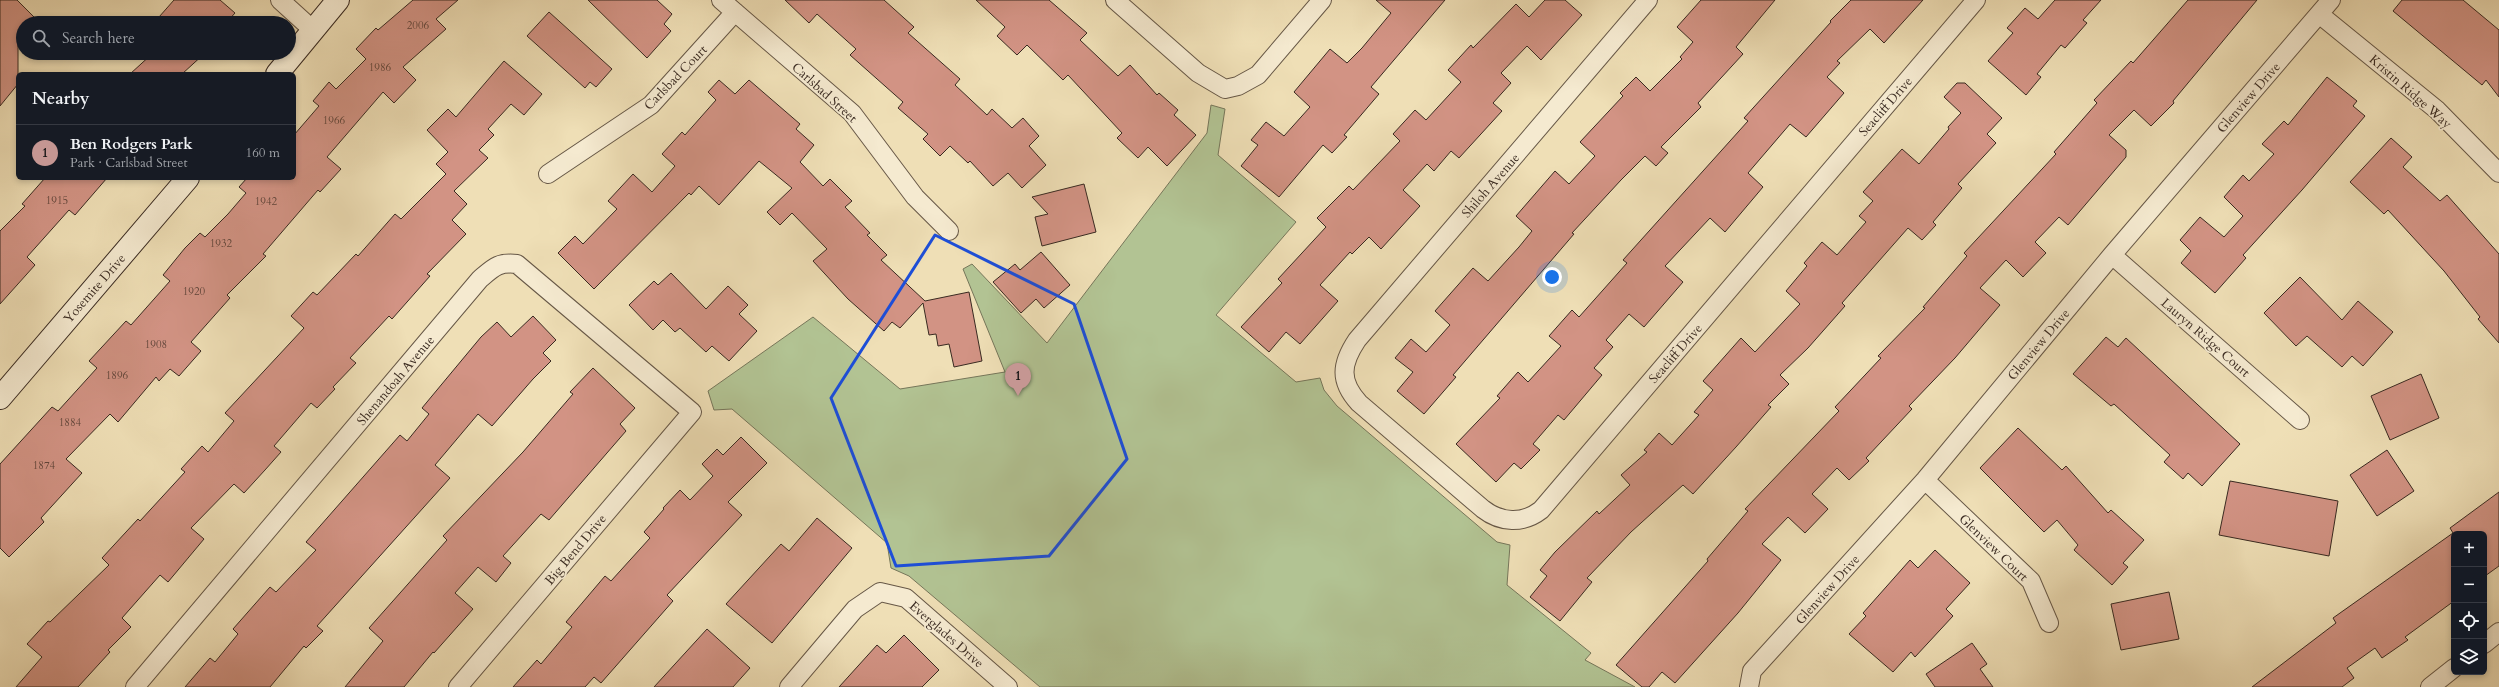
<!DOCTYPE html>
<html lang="en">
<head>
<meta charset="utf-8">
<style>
  :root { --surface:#171b24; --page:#20242c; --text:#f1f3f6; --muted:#9ea1a6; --line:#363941; --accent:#c59692 }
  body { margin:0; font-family:Cardo,serif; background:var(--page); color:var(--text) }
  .controls { position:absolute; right:12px; bottom:12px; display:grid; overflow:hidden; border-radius:6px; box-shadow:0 2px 6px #0003 }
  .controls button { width:36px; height:36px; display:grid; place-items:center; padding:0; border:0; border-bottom:1px solid var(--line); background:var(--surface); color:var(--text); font:20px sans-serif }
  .you { position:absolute; left:1552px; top:277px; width:14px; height:14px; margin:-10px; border:3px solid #fff; border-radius:50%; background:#1a73e8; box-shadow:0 0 0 6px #1a73e833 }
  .badge { display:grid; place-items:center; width:26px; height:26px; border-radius:50%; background:var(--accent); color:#111; font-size:13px; font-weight:700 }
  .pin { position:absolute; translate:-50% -33px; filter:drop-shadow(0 1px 2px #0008) }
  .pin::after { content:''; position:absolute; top:21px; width:14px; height:12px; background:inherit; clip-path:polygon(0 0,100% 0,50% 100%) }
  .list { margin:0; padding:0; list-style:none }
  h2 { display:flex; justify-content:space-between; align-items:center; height:52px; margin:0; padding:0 16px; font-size:17px }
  h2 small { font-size:13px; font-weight:400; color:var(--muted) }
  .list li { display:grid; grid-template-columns:26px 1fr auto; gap:12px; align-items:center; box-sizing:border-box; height:56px; padding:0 16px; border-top:1px solid var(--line) }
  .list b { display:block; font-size:15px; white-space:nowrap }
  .list p { margin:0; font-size:13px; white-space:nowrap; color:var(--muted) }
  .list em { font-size:13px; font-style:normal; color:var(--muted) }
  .icon { flex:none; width:22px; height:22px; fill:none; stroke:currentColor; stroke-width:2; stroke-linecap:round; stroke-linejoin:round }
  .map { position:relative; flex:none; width:2499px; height:687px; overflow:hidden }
  .search { position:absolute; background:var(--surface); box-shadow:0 2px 6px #0003; left:16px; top:16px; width:280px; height:44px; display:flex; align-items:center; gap:10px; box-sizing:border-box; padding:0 14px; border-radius:22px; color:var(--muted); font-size:15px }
  .panel { position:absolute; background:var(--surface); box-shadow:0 2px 6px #0003; left:16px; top:72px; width:280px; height:108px; border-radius:6px }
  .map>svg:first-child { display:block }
</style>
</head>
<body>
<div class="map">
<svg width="2499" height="687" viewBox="0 0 2499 687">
  <rect width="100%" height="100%" fill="#efdfb6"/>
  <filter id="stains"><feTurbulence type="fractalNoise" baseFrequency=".005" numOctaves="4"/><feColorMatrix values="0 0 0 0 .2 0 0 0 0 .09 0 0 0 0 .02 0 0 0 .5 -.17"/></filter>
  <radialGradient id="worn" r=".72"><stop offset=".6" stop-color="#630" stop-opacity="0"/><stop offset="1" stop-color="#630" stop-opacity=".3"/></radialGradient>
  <!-- green -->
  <path fill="#b2c393" stroke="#76765a" d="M 1211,105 L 1225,109 L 1218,155 L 1296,222 L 1216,315 L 1296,382 L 1320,378 L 1324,390 L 1337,406 L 1497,542 L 1510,545 L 1507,585 L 1591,653 L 1585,660 L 1635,687 L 1040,687 L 909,576 L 891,568 L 887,543 L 732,409 L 714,410 L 708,391 L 813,317 L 900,389 L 1005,372 L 963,269 L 972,264 L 1047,343 L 1207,133 Z"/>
  <!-- building -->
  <path fill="#d29384" stroke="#392a21" d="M 0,0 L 17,0 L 40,23 L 23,23 L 23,45 L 18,40 L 18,84 L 0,106 Z
    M 174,0 L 220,0 L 235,13 L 226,23 L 166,23 L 159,17 Z
    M 413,0 L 458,0 L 436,19 L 446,29 L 403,67 L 416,80 L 394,103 L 383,92 L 327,157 L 341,169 L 320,192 L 318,190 L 263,254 L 266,256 L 227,295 L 230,298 L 191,342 L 201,351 L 179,376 L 170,369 L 159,381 L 156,377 L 118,422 L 110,414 L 66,459 L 82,473 L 41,518 L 44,522 L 9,557 L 0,548 L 0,464 L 52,407 L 58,411 L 97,368 L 89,361 L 126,321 L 131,325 L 170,281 L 163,275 L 185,248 L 200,233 L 205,237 L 228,214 L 246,193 L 239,187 L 247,178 L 294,178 L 294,135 L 319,106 L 313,101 L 329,82 L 336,89 L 366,59 L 356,49 L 376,28 L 378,30 Z
    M 588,0 L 657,0 L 672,14 L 664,24 L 671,31 L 647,58 Z
    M 785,0 L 884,0 L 914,27 L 908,33 L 960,79 L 955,85 L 987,115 L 992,109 L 1012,128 L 1023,118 L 1039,136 L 1029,146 L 1046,165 L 1022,188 L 1008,173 L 993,186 L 970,161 L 968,163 L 950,146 L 940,156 L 923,139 L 928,134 L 898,108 L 903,102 L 850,55 L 856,49 L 817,14 L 809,23 Z
    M 976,0 L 1049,0 L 1087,33 L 1080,40 L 1118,76 L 1130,65 L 1157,95 L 1159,93 L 1178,110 L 1174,115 L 1196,135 L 1167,166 L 1148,147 L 1138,158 L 1117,138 L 1122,133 L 1068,75 L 1063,80 L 1027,45 L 1017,55 L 997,36 L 1005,27 Z
    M 1376,0 L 1445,0 L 1371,87 L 1379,94 L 1344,135 L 1347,137 L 1332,153 L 1323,145 L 1279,197 L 1241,166 L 1258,145 L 1251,140 L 1266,122 L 1284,136 L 1310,107 L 1294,92 L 1330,49 L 1347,63 L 1362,48 L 1391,13 Z
    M 1545,0 L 1565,0 L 1582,15 L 1541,60 L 1527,46 L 1501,73 L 1511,83 L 1493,103 L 1502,111 L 1459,158 L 1451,151 L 1434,171 L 1427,164 L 1403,190 L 1420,206 L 1381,249 L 1369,237 L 1352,254 L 1350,252 L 1320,285 L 1338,301 L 1300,344 L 1286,332 L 1269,352 L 1241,327 L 1282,283 L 1278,279 L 1326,227 L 1317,218 L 1349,186 L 1353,190 L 1400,141 L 1393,134 L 1415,110 L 1426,120 L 1461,82 L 1448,70 L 1471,45 L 1473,48 L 1516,4 L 1529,17 Z
    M 1701,0 L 1775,0 L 1736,47 L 1743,54 L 1698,103 L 1701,107 L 1661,147 L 1668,153 L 1656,166 L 1645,156 L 1621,180 L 1572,233 L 1574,234 L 1453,375 L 1456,377 L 1424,414 L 1397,391 L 1413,372 L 1395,358 L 1411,339 L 1426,352 L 1450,325 L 1435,311 L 1458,285 L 1473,268 L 1488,281 L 1519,247 L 1532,231 L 1516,216 L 1555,171 L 1569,184 L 1595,156 L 1580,142 L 1623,96 L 1620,93 L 1636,77 L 1650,91 L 1682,59 L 1680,57 L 1693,42 L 1677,27 Z
    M 1851,0 L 1923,0 L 1884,43 L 1870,29 L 1837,61 L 1840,63 L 1827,77 L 1844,93 L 1806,137 L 1790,124 L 1748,173 L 1763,187 L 1725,232 L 1710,218 L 1665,266 L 1683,282 L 1644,327 L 1629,314 L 1606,340 L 1613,347 L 1594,368 L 1602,375 L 1564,420 L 1558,415 L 1533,444 L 1540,450 L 1521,469 L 1514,463 L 1496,482 L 1456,444 L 1500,398 L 1497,396 L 1518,372 L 1528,382 L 1561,346 L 1549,336 L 1572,310 L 1579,317 L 1627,263 L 1623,260 L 1748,121 L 1744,118 L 1831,22 L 1830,21 Z
    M 2055,0 L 2101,0 L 2083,20 L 2087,23 L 2065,48 L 2061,45 L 2037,74 L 2041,77 L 2026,95 L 1988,61 L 2013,33 L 2007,28 L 2025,8 L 2038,19 Z
    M 2188,0 L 2257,0 L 2173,101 L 2174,103 L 2151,126 L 2134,110 L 2109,135 L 2126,150 L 2126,157 L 2068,225 L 2059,217 L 2035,242 L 2046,253 L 2023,277 L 2006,260 L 1980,288 L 2000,305 L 1955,358 L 1909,406 L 1912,409 L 1866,458 L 1869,461 L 1849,480 L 1837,468 L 1812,494 L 1828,509 L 1805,533 L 1788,517 L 1762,544 L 1781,560 L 1738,613 L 1675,683 L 1662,672 L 1649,687 L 1642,687 L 1616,665 L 1708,561 L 1707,559 L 1748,511 L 1745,509 L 1839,411 L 1835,407 L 1881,358 L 1878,356 L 1925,308 L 1923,307 L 1967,256 L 1964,253 L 2056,154 L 2054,152 L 2097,103 L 2094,100 L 2131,61 L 2133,63 Z
    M 2402,0 L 2463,0 L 2499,30 L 2499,97 L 2486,80 L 2482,85 L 2393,11 Z
    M 549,12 L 612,69 L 596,87 L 590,82 L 585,88 L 527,36 Z
    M 153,53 L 205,53 L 182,74 L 130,74 Z
    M 504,61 L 542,94 L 524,115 L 511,104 L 488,129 L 494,135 L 479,150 L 488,158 L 454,191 L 467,204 L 452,220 L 466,234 L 427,274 L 430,276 L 392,319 L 389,316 L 350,358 L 356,363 L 333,387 L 335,389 L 317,408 L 311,403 L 274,446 L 281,452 L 265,470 L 244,493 L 234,484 L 191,528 L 204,539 L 168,582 L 160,575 L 122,618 L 131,627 L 108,650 L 110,652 L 78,687 L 16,687 L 42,657 L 27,644 L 48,621 L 50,622 L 109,565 L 102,558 L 138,519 L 140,521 L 185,472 L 181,469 L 202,446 L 208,452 L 234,421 L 225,413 L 304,328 L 291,316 L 313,292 L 317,295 L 356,254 L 358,256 L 395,214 L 401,219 L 446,174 L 436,164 L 448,152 L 427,130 L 448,109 L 456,117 Z
    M 2327,77 L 2357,101 L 2353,106 L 2365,116 L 2302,190 L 2243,255 L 2246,258 L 2215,293 L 2181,263 L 2191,251 L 2180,240 L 2200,217 L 2224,237 L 2243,216 L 2224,197 L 2243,175 L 2249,181 L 2274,154 L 2262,144 L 2284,121 L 2288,125 Z
    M 719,80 L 735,94 L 749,80 L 800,124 L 796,129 L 814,145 L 800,162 L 823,186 L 830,179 L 852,201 L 845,207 L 870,233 L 867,235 L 887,255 L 881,260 L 925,301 L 969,292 L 982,361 L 954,367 L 949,344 L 938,346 L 936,334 L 929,335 L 923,303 L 900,328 L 892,322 L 884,331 L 848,299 L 813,261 L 827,249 L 792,213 L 780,225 L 767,212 L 792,188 L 759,161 L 719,205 L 699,186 L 691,195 L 689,193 L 594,289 L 558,253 L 575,236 L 583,244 L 617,209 L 608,201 L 633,174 L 652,192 L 675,166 L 662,154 L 682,132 L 685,135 L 716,100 L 708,92 Z
    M 1957,83 L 1965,83 L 2002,118 L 1987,134 L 1996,143 L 1958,184 L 1962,188 L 1933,222 L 1936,225 L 1922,240 L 1908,228 L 1842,303 L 1845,306 L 1808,348 L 1780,375 L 1789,384 L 1768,405 L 1771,407 L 1736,447 L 1693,494 L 1683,485 L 1631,532 L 1587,578 L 1592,582 L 1560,621 L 1530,597 L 1547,576 L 1540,570 L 1555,552 L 1597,511 L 1599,514 L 1630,485 L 1621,475 L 1647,452 L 1644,450 L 1659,433 L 1672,445 L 1699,415 L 1694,412 L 1713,390 L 1703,381 L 1741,338 L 1755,352 L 1800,304 L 1786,291 L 1807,266 L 1804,263 L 1822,242 L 1837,255 L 1866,222 L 1859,216 L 1873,201 L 1863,192 L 1902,149 L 1919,164 L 1949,129 L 1948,127 L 1961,113 L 1944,97 Z
    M 2391,138 L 2412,157 L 2403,167 L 2440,201 L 2447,195 L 2499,254 L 2499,343 L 2478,319 L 2480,317 L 2444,271 L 2388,210 L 2384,214 L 2350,182 Z
    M 45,178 L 107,178 L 75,215 L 69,210 L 27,257 L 35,265 L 0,304 L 0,231 L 25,206 L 22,204 Z
    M 1084,184 L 1096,232 L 1042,246 L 1035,217 L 1048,214 L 1032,197 Z
    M 1041,252 L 1070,285 L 1044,308 L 1036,299 L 1021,313 L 993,282 L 1015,264 L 1020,270 Z
    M 671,273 L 706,309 L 728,286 L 748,305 L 739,314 L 757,331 L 729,361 L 712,346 L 706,352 L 680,328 L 675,332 L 663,320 L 653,330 L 629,305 L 654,281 L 658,285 Z
    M 2300,277 L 2342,320 L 2358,301 L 2393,332 L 2363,366 L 2352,356 L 2342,367 L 2307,336 L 2296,346 L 2264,313 Z
    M 533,316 L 556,340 L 543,353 L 551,361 L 533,379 L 492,426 L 478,414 L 435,465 L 450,478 L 317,626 L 323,631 L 306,648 L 304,646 L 270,687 L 185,687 L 210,658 L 215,662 L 238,634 L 233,629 L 270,587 L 276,592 L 316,550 L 306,542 L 400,435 L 407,441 L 429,414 L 422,408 L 481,337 L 497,322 L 511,337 Z
    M 2106,337 L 2118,347 L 2126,338 L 2240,444 L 2202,486 L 2188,473 L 2183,479 L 2164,462 L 2170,455 L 2114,404 L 2111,406 L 2073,374 Z
    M 593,368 L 635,408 L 620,424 L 626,431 L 549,520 L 541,514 L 503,556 L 511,563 L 496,582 L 478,567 L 455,593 L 473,609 L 434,653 L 433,652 L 404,687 L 345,687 L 383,641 L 369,628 L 447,540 L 443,536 L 523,452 L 573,394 L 570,392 Z
    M 2421,374 L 2439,418 L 2390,440 L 2371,396 Z
    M 2018,428 L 2062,470 L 2066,466 L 2108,513 L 2111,510 L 2144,540 L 2123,563 L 2128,567 L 2112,585 L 2074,550 L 2078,545 L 2057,520 L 2044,532 L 1980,468 Z
    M 741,437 L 767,463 L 728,502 L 742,515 L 667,595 L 673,601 L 601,683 L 594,677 L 585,687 L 513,687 L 537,660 L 541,664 L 572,627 L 566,622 L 605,576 L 611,581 L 650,538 L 644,532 L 664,509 L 663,508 L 680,490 L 690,500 L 713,476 L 702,464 L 717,449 L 723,455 Z
    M 2387,450 L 2414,491 L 2377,516 L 2350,475 Z
    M 2230,481 L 2338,501 L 2329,556 L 2219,535 Z
    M 2499,492 L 2499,566 L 2485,576 L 2484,574 L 2484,534 L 2454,534 L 2454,601 L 2405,637 L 2408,640 L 2382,658 L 2375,648 L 2347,668 L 2354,678 L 2342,687 L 2252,687 L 2336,623 L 2333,618 L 2453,533 L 2450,528 Z
    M 817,518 L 852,548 L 772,643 L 726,604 L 781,544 L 789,551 Z
    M 1935,550 L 1970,583 L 1946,609 L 1953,616 L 1915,657 L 1911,652 L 1893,672 L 1849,634 L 1866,616 L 1863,613 L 1910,560 L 1918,568 Z
    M 2169,592 L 2179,639 L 2121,650 L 2111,604 Z
    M 707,629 L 750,668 L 733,687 L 654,687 Z
    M 904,635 L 939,670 L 922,687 L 839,687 L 877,645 L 886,653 Z
    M 1972,643 L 1987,664 L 1980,669 L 1993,687 L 1935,687 L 1926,674 Z"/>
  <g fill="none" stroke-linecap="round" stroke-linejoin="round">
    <defs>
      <path id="street" d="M 280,0 L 314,31
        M 721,0 L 852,113 L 915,197 L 949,231
        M 1115,0 L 1198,73 L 1225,89 L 1238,86 L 1258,75 L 1322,0
        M 1648,0 L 1357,340 C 1341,364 1339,381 1359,403 L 1483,509 C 1501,523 1523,524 1541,510 L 1976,0
        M 2319,14 L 2437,110 L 2499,173
        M 548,174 L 651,105 L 735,12
        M 2112,255 L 2300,420
        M 1925,480 L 2031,581 L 2049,623
        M 2484,644 L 2499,632
        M 135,687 L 480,279 C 494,267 498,262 517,264 L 692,412 L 458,687
        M 789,687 L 855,609 L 880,592 L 906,598 L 1008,687
        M 1749,687 L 1752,671 L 1925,480 L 2112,255 L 2331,0
        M 2430,687 L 2454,668"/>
      <path id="secondary" d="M 277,74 L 338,0
        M 0,398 L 188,178"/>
    </defs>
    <!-- street casing -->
    <use href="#street" stroke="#665746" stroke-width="20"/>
    <!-- secondary casing -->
    <use href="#secondary" stroke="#392a21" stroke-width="24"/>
    <!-- street -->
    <use href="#street" stroke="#f5ead0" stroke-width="18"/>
    <!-- secondary -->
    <use href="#secondary" stroke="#f5ead0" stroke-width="22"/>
  </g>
  <!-- marked area -->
  <path fill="none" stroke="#1d4ed8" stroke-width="3" stroke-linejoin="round" d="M 935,235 L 1074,304 L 1127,459 L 1049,556 L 896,566 L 831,398 Z"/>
  <g text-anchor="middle" stroke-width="3.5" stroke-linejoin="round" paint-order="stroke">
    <!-- number labels -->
    <g font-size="11" fill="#5f443a">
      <text x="418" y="29">2006</text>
      <text x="380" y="71">1986</text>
      <text x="334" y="124">1966</text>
      <text x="57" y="204">1915</text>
      <text x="266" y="205">1942</text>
      <text x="221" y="247">1932</text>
      <text x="194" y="295">1920</text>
      <text x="156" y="348">1908</text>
      <text x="117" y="379">1896</text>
      <text x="70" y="426">1884</text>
      <text x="44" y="469">1874</text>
    </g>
    <!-- street labels -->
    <g font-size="13" fill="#392a21" stroke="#f5ead0">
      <text transform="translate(675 77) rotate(-46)" y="5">Carlsbad Court</text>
      <text transform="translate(2411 91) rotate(41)" y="5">Kristin Ridge Way</text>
      <text transform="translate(825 92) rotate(42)" y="5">Carlsbad Street</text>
      <text transform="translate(2248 97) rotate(-49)" y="5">Glenview Drive</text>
      <text transform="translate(1885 106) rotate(-49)" y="5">Seacliff Drive</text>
      <text transform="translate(1490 185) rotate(-49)" y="5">Shiloh Avenue</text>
      <text transform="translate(94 288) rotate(-49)" y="5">Yosemite Drive</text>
      <text transform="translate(2206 337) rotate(41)" y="5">Lauryn Ridge Court</text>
      <text transform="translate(2038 344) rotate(-50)" y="5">Glenview Drive</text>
      <text transform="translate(1675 353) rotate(-49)" y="5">Seacliff Drive</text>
      <text transform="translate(395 380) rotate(-50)" y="5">Shenandoah Avenue</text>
      <text transform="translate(1994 547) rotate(44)" y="5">Glenview Court</text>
      <text transform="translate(575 549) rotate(-50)" y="5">Big Bend Drive</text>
      <text transform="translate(1827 589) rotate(-48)" y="5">Glenview Drive</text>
      <text transform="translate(947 634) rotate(41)" y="5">Everglades Drive</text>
    </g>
  </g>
  <rect width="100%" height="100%" filter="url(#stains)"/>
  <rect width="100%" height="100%" fill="url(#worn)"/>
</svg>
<div class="controls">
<button>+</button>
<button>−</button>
<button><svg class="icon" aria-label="locate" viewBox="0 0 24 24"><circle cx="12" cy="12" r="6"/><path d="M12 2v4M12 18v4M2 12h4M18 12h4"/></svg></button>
<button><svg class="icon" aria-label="layers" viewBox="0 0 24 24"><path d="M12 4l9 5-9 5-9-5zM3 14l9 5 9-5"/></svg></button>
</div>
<div class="you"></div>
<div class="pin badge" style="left:1018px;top:396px">1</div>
<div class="search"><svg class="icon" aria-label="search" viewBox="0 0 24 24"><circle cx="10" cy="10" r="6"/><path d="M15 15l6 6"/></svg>Search here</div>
<section class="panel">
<h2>Nearby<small></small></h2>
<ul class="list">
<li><span class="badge">1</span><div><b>Ben Rodgers Park</b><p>Park · Carlsbad Street</p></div><em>160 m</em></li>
</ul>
</section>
</div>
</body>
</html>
